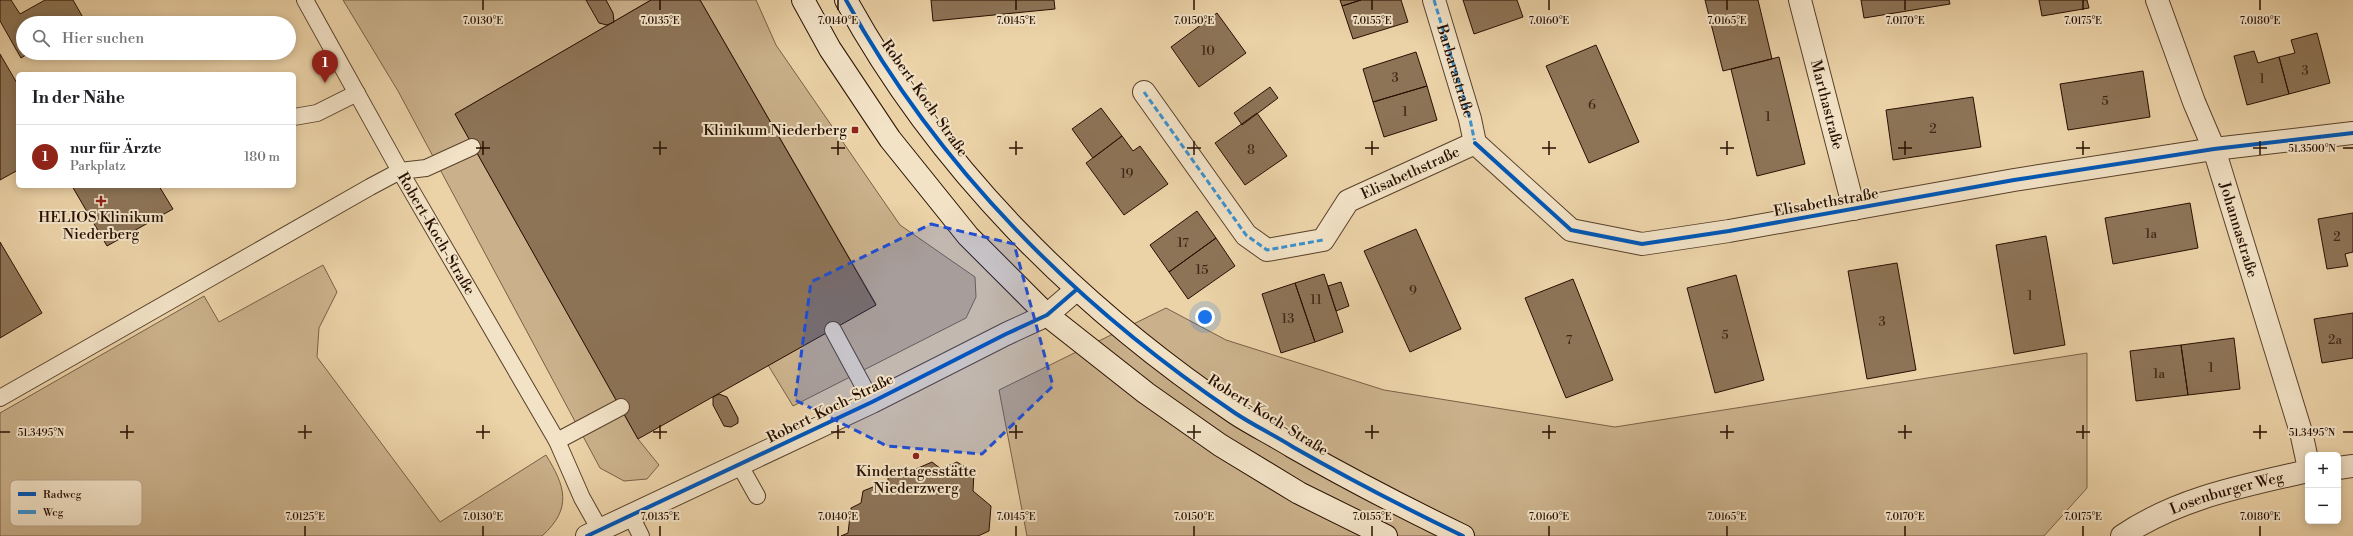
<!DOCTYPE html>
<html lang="de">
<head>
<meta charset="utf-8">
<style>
  :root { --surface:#fff; --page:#f2f2f2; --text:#202124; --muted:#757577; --line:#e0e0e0; --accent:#8f2418 }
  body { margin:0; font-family:"Libre Bodoni",serif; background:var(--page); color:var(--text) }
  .controls { position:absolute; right:12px; bottom:12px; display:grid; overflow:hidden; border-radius:6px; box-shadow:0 2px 10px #0003 }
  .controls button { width:36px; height:36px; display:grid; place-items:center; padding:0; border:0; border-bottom:1px solid var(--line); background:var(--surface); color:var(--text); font:20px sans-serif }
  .you { position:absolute; left:1205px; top:317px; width:14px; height:14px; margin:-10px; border:3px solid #fff; border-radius:50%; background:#1a73e8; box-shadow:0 0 0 6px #1a73e833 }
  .badge { display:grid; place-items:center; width:26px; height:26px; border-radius:50%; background:var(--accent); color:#fff; font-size:13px; font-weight:700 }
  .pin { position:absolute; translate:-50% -33px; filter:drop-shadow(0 1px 2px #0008) }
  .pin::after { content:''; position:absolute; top:21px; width:14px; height:12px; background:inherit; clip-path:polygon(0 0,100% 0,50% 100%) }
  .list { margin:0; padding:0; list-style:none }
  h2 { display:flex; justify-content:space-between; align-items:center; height:52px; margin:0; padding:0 16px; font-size:17px }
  h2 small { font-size:13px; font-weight:400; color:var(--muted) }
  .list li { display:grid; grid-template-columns:26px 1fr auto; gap:12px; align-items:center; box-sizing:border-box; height:64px; padding:0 16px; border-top:1px solid var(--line) }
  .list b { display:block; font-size:15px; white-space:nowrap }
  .list p { margin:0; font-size:13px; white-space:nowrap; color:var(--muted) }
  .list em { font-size:13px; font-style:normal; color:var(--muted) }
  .icon { flex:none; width:22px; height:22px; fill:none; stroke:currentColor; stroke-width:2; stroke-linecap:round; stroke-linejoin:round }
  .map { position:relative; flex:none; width:2353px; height:536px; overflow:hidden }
  .search { position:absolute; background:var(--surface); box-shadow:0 2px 10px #0003; left:16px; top:16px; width:280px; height:44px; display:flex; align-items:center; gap:10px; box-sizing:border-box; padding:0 14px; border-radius:22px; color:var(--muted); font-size:15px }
  .panel { position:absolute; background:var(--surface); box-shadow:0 2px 10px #0003; left:16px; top:72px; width:280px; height:116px; border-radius:6px }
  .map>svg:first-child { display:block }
</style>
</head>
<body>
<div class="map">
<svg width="2353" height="536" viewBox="0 0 2353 536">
  <rect width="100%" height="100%" fill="#ebd2a7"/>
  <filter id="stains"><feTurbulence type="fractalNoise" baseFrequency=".005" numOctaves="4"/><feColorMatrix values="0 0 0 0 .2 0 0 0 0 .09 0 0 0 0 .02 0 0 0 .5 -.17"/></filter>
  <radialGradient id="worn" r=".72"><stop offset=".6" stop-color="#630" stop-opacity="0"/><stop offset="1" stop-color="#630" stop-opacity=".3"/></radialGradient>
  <!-- green -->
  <path fill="#cab18b" stroke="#786046" d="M 343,0 L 651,0 L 455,114 L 638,439 L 659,465 L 647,479 L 624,481 L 600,468 L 398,91 Z
    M 700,0 L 756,0 L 776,45 L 900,225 L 975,277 L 976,297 L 966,318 L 793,406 L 768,365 L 876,304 Z
    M 323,265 L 337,292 L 319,328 L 317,357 L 440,522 L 546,455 C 565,486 573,508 542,536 L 0,536 L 0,413 L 204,296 L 219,322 Z
    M 1166,308 L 1226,340 L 1384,390 L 1615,427 L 2087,353 L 2087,488 L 2044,536 L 1027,536 L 999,390 Z"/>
  <!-- building -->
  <path fill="#8d7457" stroke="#270f01" d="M 0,0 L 11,0 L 20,14 L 45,0 L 73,0 L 85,21 L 81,23 L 23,23 L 23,53 L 29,53 L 21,58 L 0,21 Z
    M 586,0 L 606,0 L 613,13 L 614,22 L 607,25 L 599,23 Z
    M 651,0 L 700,0 L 876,305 L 638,439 L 455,114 Z
    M 931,0 L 1054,0 L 1055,9 L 933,21 Z
    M 1340,0 L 1361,0 L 1342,6 Z
    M 1361,0 L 1401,0 L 1408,22 L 1353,39 L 1342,6 Z
    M 1463,0 L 1517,0 L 1523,17 L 1474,34 Z
    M 1705,0 L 1758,0 L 1772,59 L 1723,71 Z
    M 1861,0 L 1949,0 L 1950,4 L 1864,18 Z
    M 2039,0 L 2087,0 L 2089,8 L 2042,16 Z
    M 1217,13 L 1246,53 L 1199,87 L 1171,47 Z
    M 2317,33 L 2330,83 L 2289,94 L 2279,57 L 2295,53 L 2291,40 Z
    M 1596,45 L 1639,142 L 1589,163 L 1546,66 Z
    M 2254,51 L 2258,63 L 2279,57 L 2289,94 L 2247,105 L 2234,56 Z
    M 1416,52 L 1427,86 L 1373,102 L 1363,69 Z
    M 0,54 L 18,85 L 18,170 L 0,180 Z
    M 1779,57 L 1805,164 L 1757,176 L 1731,69 Z
    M 2143,71 L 2150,117 L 2068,130 L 2060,84 Z
    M 1427,86 L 1437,120 L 1384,137 L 1373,102 Z
    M 1270,87 L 1278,98 L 1242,125 L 1234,113 Z
    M 1973,97 L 1981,147 L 1893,160 L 1886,110 Z
    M 1101,108 L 1122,136 L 1093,158 L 1072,129 Z
    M 1257,113 L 1287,156 L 1245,185 L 1215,143 Z
    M 1122,136 L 1133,151 L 1140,146 L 1168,184 L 1124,215 L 1086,163 Z
    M 72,186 L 159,186 L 173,209 L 107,246 Z
    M 2190,203 L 2198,248 L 2113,264 L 2105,218 Z
    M 1197,211 L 1216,238 L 1169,272 L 1150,245 Z
    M 2353,213 L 2353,252 L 2345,254 L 2348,266 L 2327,269 L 2318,219 Z
    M 1416,229 L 1461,329 L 1410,352 L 1364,251 Z
    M 2046,236 L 2065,345 L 2014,354 L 1996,245 Z
    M 1216,238 L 1235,266 L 1188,299 L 1169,272 Z
    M 0,242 L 42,313 L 0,338 Z
    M 1897,263 L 1916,370 L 1867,379 L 1848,271 Z
    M 1324,274 L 1343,332 L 1315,342 L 1295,283 Z
    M 1736,275 L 1764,380 L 1715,393 L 1687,288 Z
    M 1573,279 L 1613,380 L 1566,398 L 1525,298 Z
    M 1341,282 L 1349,306 L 1336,311 L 1328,286 Z
    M 1295,283 L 1315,342 L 1281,353 L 1262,294 Z
    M 2353,313 L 2353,358 L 2322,363 L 2314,319 Z
    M 2234,338 L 2240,389 L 2188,395 L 2181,345 Z
    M 2181,345 L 2188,395 L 2136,401 L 2130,351 Z
    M 719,394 L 727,397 L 738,418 L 738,423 L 731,427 L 724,426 L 713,405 L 713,397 Z
    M 932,462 L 941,469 L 957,462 L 974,473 L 973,491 L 991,506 L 989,531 L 978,536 L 841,536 L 848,533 L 851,508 L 861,503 L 863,491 L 888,481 L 888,477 L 906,470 L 909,472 Z"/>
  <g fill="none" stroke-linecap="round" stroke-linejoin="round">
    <defs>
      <g id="lane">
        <path id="s1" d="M 305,0 L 400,171 L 557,441 L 582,498 L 600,530"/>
        <path d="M 294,117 L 317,113 L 357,93"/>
        <path d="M 833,330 L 872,402"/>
        <path d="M 0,398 L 370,187 L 400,171 L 426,168 L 472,147"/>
        <path d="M 557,441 L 621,407"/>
        <path d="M 739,464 L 757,496"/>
        <path d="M 631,516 L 641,536"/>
      </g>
      <g id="street">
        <path id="s2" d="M 1434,0 L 1470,119 L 1475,143"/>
        <path id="s3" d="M 1800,0 L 1854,209"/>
        <path id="s4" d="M 2157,0 L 2194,102 L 2214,149 L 2301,432 L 2308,464"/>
        <path id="s5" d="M 1144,92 L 1246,235 L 1267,250 L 1323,240 L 1348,201 L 1475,143"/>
        <path d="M 1475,143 L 1571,230 L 1642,244 L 1729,231 L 2014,180 L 2214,149 L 2353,133"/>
        <path d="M 2338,468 L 2353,466"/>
        <path d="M 587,536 L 872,402 L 1006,334 L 1047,315 L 1076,290"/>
        <path id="s6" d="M 2122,536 C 2178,498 2243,486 2308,471"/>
      </g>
      <path id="secondary" d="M 803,0 L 830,49 L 890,139 L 968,236 L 1047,315 L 1146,393 L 1220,445 L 1299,493 L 1386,536
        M 846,0 C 938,168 1077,306 1235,413 C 1253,425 1274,435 1293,447 C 1349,479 1405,508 1463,536"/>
    </defs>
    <!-- lane casing -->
    <use href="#lane" stroke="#58402a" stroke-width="18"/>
    <!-- street casing -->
    <use href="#street" stroke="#58402a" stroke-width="24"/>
    <!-- secondary casing -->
    <use href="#secondary" stroke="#270f01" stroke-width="24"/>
    <!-- lane -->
    <use href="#lane" stroke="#f2e2c6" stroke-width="16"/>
    <!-- street -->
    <use href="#street" stroke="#f2e2c6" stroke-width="22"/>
    <!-- secondary -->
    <use href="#secondary" stroke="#f2e2c6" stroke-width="22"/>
    <!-- quiet -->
    <path stroke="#3b92d0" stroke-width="3" stroke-dasharray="6 3" stroke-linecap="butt" d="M 1434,0 L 1470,119 L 1475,143
      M 1144,92 L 1246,235 L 1267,250 L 1323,240"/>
    <defs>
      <path id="cycleway" d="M 846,0 C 938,168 1077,306 1235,413 C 1253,425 1274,435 1293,447 C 1349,479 1405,508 1463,536
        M 1475,143 L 1571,230 L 1642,244 L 1729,231 L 2014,180 L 2214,149 L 2353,133
        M 587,536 L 872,402 L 1006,334 L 1047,315 L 1076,290"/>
    </defs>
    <!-- cycleway casing -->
    <use href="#cycleway" stroke="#f2e2c6" stroke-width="6"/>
    <!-- cycleway -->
    <use href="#cycleway" stroke="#0057b8" stroke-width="4"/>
  </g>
  <!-- marked area -->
  <path fill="#1d4ed8" fill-opacity="0.2" stroke="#1d4ed8" stroke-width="3" stroke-dasharray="8 5" stroke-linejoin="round" d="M 931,224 L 1014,244 L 1053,386 L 982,454 L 887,446 L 795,400 L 811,282 Z"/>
  <!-- ticks -->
  <path fill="none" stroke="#270f01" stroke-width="1.5" d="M 483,0 L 483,10M 660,0 L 660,10M 838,0 L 838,10M 1016,0 L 1016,10M 1194,0 L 1194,10M 1372,0 L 1372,10M 1549,0 L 1549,10M 1727,0 L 1727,10M 1905,0 L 1905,10M 2083,0 L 2083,10M 2260,0 L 2260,10M 483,141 L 483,155M 660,141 L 660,155M 838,141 L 838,155M 1016,141 L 1016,155M 1194,141 L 1194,155M 1372,141 L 1372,155M 1549,141 L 1549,155M 1727,141 L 1727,155M 1905,141 L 1905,155M 2083,141 L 2083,155M 2260,141 L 2260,155M 476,148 L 490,148M 653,148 L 667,148M 831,148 L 845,148M 1009,148 L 1023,148M 1187,148 L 1201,148M 1365,148 L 1379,148M 1542,148 L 1556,148M 1720,148 L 1734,148M 1898,148 L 1912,148M 2076,148 L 2090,148M 2253,148 L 2267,148M 2343,148 L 2353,148M 127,425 L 127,439M 305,425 L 305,439M 483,425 L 483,439M 660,425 L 660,439M 838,425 L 838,439M 1016,425 L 1016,439M 1194,425 L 1194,439M 1372,425 L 1372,439M 1549,425 L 1549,439M 1727,425 L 1727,439M 1905,425 L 1905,439M 2083,425 L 2083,439M 2260,425 L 2260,439M 0,432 L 10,432M 120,432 L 134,432M 298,432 L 312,432M 476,432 L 490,432M 653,432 L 667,432M 831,432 L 845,432M 1009,432 L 1023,432M 1187,432 L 1201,432M 1365,432 L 1379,432M 1542,432 L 1556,432M 1720,432 L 1734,432M 1898,432 L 1912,432M 2076,432 L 2090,432M 2253,432 L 2267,432M 2343,432 L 2353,432M 305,526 L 305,536M 483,526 L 483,536M 660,526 L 660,536M 838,526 L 838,536M 1016,526 L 1016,536M 1194,526 L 1194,536M 1372,526 L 1372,536M 1549,526 L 1549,536M 1727,526 L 1727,536M 1905,526 L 1905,536M 2083,526 L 2083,536M 2260,526 L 2260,536"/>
  <!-- markers -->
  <g fill="#8f2418" stroke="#f2e2c6" stroke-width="1.5">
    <rect x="851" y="126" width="8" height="8" rx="2"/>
    <path d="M99 195h4v4h4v4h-4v4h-4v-4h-4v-4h4z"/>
    <circle cx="916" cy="456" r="4"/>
  </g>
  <g text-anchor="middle" stroke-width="4" stroke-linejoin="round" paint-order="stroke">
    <!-- number labels -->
    <g font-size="13" fill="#402816">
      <text x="1208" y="55">10</text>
      <text x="2305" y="75">3</text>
      <text x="1395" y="82">3</text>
      <text x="2262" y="83">1</text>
      <text x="2105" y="105">5</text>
      <text x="1592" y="109">6</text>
      <text x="1405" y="116">1</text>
      <text x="1768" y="121">1</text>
      <text x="1933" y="133">2</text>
      <text x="1251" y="154">8</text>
      <text x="1127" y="178">19</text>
      <text x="2151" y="238">1a</text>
      <text x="2337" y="241">2</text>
      <text x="1183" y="247">17</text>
      <text x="1202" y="274">15</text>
      <text x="1413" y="295">9</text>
      <text x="2030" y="300">1</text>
      <text x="1316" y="304">11</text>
      <text x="1288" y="323">13</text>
      <text x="1882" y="326">3</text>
      <text x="1725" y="339">5</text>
      <text x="1569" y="344">7</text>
      <text x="2335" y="344">2a</text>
      <text x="2211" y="372">1</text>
      <text x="2159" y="378">1a</text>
    </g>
    <!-- street labels -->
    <g font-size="15" fill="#270f01" stroke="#f2e2c6">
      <text dy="5" stroke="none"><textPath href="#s2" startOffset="74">Barbarastraße</textPath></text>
      <text transform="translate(925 98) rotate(55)" y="5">Robert-Koch-Straße</text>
      <text dy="5" stroke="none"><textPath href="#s3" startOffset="108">Marthastraße</textPath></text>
      <text dy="5" stroke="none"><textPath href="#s5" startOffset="373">Elisabethstraße</textPath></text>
      <text transform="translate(1826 202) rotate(-10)" y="5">Elisabethstraße</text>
      <text dy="5" stroke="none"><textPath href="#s4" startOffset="244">Johannastraße</textPath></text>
      <text dy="5" stroke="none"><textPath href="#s1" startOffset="268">Robert-Koch-Straße</textPath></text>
      <text transform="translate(830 408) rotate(-26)" y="5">Robert-Koch-Straße</text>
      <text transform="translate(1268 415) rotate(32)" y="5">Robert-Koch-Straße</text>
      <text dy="5" stroke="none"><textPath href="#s6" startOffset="114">Losenburger Weg</textPath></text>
    </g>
    <!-- poi labels -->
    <g font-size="15" fill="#270f01" stroke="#f2e2c6">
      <text x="847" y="135" text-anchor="end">Klinikum Niederberg</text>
      <text x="101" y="222">HELIOS Klinikum<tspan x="101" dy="17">Niederberg</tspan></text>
      <text x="916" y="476">Kindertagesstätte<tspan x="916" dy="17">Niederzwerg</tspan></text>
    </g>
  </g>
  <!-- legend -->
  <rect x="10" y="480" width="132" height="46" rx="6" fill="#f2e2c6" stroke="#b5a38b" stroke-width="1"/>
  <rect x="18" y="492" width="18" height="4" fill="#0057b8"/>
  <rect x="18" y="510" width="18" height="4" fill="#3b92d0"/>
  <g font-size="11" fill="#270f01">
    <text x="43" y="498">Radweg</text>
    <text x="43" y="516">Weg</text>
  </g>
  <g font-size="10" text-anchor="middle" fill="#270f01" stroke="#f2e2c6" stroke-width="4" stroke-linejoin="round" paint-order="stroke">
    <text x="483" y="24">7.0130°E</text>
    <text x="660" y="24">7.0135°E</text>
    <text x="838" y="24">7.0140°E</text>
    <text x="1016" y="24">7.0145°E</text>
    <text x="1194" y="24">7.0150°E</text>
    <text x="1372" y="24">7.0155°E</text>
    <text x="1549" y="24">7.0160°E</text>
    <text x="1727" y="24">7.0165°E</text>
    <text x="1905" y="24">7.0170°E</text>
    <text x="2083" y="24">7.0175°E</text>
    <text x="2260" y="24">7.0180°E</text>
    <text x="2312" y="152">51.3500°N</text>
    <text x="41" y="436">51.3495°N</text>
    <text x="2312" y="436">51.3495°N</text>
    <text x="305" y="520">7.0125°E</text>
    <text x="483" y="520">7.0130°E</text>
    <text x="660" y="520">7.0135°E</text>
    <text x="838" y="520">7.0140°E</text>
    <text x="1016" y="520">7.0145°E</text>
    <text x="1194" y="520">7.0150°E</text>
    <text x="1372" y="520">7.0155°E</text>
    <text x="1549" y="520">7.0160°E</text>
    <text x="1727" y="520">7.0165°E</text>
    <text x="1905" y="520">7.0170°E</text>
    <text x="2083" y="520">7.0175°E</text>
    <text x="2260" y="520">7.0180°E</text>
  </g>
  <rect width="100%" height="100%" filter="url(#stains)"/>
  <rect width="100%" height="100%" fill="url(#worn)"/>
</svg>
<div class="controls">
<button>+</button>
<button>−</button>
</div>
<div class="you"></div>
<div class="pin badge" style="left:325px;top:83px">1</div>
<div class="search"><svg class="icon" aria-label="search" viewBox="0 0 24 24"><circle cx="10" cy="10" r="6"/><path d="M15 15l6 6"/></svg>Hier suchen</div>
<section class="panel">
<h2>In der Nähe<small></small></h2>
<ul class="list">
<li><span class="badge">1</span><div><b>nur für Ärzte</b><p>Parkplatz</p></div><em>180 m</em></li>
</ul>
</section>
</div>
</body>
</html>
